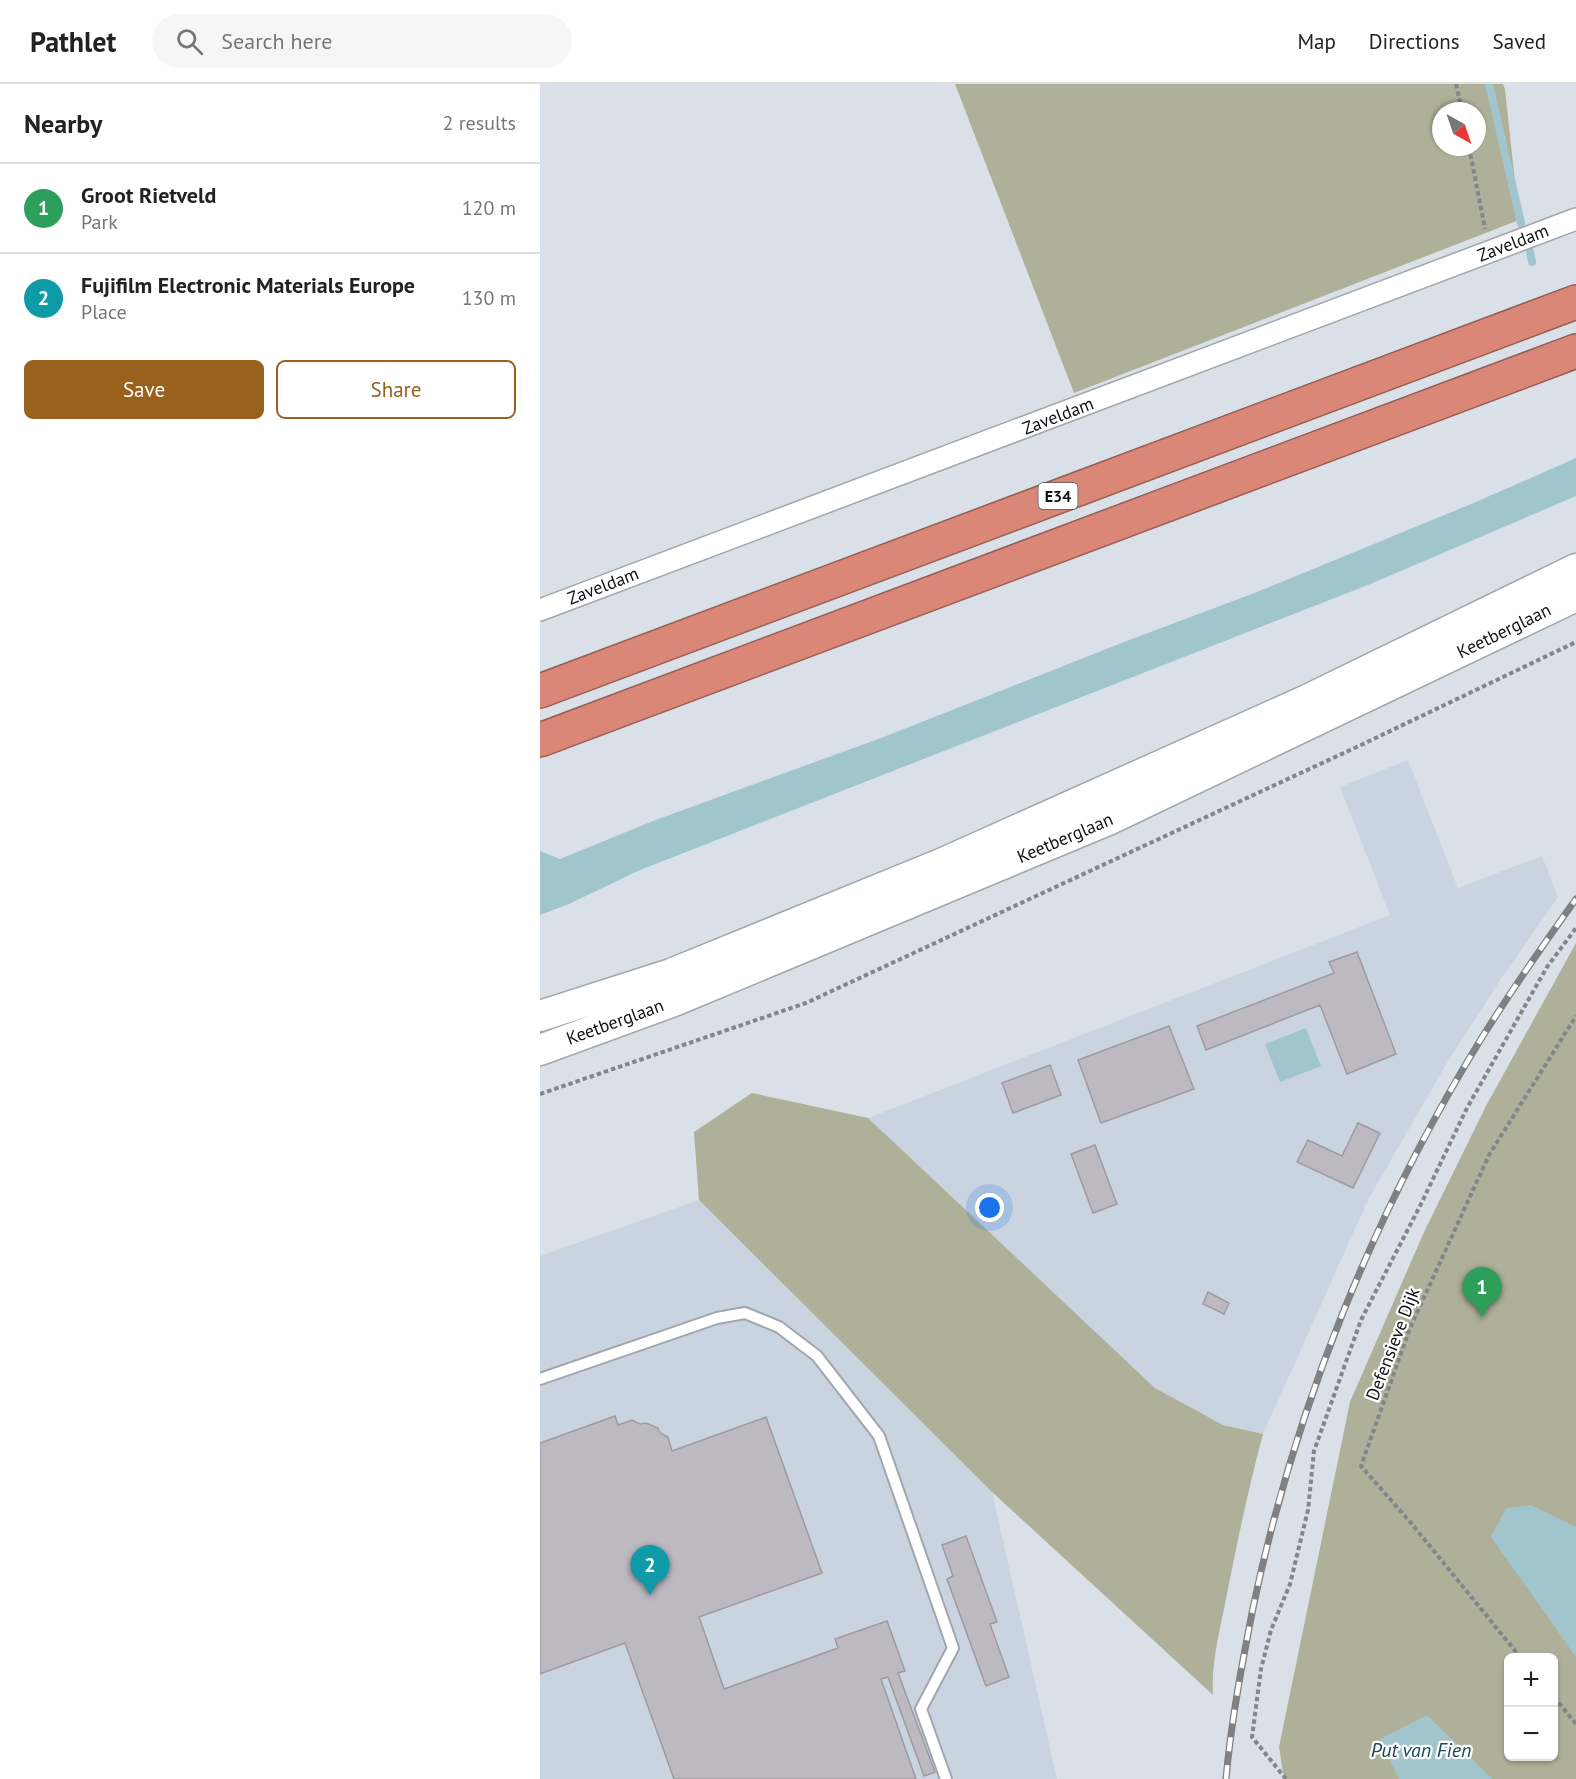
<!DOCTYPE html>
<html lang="en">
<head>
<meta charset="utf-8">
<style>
  :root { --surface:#fff; --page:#f6f6f6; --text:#222; --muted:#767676; --line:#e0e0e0; --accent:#99601e }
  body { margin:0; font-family:"PT Sans",sans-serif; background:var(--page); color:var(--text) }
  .controls { position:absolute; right:18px; bottom:18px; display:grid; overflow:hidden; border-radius:9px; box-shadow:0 2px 4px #0004 }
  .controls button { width:54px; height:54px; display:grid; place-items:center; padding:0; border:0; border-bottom:2px solid var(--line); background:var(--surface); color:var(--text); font:30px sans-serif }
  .compass { position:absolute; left:892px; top:18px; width:54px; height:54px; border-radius:50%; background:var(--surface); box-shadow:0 2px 4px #0004; rotate:140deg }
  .you { position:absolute; left:450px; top:1124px; width:21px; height:21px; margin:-15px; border:4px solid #fff; border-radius:50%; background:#1a73e8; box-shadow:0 0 0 9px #1a73e833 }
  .badge { display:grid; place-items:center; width:39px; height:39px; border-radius:50%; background:var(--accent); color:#fff; font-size:20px; font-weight:700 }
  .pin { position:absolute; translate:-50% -50px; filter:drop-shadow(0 2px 3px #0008) }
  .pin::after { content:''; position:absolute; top:32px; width:21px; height:18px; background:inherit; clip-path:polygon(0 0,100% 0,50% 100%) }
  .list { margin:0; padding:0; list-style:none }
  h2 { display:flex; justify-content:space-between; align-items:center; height:78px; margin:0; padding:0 24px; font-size:26px }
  h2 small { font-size:20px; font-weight:400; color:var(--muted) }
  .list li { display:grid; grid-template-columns:39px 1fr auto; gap:18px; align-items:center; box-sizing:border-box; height:90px; padding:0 24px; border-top:2px solid var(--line) }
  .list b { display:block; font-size:22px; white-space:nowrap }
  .list p { margin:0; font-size:20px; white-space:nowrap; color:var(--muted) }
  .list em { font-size:20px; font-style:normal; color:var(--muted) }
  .actions { display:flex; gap:12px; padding:18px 24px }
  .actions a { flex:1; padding:14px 0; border:2px solid var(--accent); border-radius:9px; text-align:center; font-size:21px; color:var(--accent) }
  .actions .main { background:var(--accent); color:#fff }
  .icon { flex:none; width:33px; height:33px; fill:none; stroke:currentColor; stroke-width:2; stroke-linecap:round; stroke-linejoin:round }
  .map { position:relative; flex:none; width:1036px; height:1695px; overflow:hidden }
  header { display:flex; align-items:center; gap:36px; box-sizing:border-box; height:84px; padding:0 30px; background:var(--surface); border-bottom:2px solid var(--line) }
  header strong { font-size:28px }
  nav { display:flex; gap:33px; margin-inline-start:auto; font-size:21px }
  .search { width:420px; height:54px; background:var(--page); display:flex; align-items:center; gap:15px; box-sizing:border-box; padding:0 21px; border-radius:33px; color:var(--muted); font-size:22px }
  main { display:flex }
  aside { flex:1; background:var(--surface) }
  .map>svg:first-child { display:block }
</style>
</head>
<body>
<header>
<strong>Pathlet</strong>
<div class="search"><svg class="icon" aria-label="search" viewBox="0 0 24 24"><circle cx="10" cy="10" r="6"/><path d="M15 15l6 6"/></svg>Search here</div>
<nav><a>Map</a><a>Directions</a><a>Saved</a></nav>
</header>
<main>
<aside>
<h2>Nearby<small>2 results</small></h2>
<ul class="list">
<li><span class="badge" style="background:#2e9e5b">1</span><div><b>Groot Rietveld</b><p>Park</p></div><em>120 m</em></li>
<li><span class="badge" style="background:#0f9aa8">2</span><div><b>Fujifilm Electronic Materials Europe</b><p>Place</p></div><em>130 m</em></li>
</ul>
<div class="actions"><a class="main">Save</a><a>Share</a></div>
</aside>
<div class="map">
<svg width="1036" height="1695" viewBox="0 0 1036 1695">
  <rect width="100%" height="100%" fill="#dae0e7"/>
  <!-- built -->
  <path fill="#cad4e1" d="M 868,676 L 918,804 L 1002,772 L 1018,813 L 963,892 L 908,977 L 828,1116 L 723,1350 L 683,1341 L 615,1304 L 328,1034 L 850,831 L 800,703 Z
    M 159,1116 L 452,1408 L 517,1695 L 0,1695 L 0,1172 Z"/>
  <!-- green -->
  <path fill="#aeb09a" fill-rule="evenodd" d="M 415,0 L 963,0 L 965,5 L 979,136 L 534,309 ZM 901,27 L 937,27 L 937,63 L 901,63 Z
    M 1036,859 L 1036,1695 L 744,1695 L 739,1663 L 810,1318 L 884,1148 L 946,1022 ZM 969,1574 L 1014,1574 L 1014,1672 L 969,1672 Z
    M 212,1009 L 328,1034 L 615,1304 L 683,1341 L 723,1350 C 708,1406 696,1463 685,1520 C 679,1550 671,1580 673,1611 L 452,1408 L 159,1116 L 154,1048 Z"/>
  <!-- water -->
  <path fill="#a1c5cd" d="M 1036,374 L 1036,412 L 828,501 L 100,786 L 29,820 L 0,831 L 0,767 L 20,775 L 113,737 L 341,654 L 584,558 L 717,508 L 936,418 Z
    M 766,944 L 781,982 L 740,998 L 725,960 Z
    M 991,1421 L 1036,1443 L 1036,1573 L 951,1453 L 966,1424 Z
    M 887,1631 L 952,1695 L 859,1695 L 840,1655 Z"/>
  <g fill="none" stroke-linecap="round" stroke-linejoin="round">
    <!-- stream -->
    <path stroke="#a1c5cd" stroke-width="8" d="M 949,0 L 981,139
      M 990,167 L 992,178"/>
  </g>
  <!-- building -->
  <path fill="#bdb9c1" stroke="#9e9aa1" stroke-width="1.5" d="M 817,868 L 856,970 L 807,990 L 780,921 L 666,966 L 657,942 L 794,889 L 789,878 Z
    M 629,942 L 654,1005 L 561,1039 L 538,976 Z
    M 510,981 L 521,1011 L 473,1029 L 462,999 Z
    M 818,1039 L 840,1049 L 813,1104 L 757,1078 L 768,1056 L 802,1072 Z
    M 555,1061 L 577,1120 L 553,1129 L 531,1070 Z
    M 668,1208 L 689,1219 L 684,1230 L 663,1220 Z
    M 75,1332 L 78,1341 L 92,1336 L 100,1340 L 106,1339 L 118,1344 L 120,1349 L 128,1353 L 132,1367 L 226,1333 L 282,1489 L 159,1533 L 184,1605 L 298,1564 L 295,1555 L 347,1537 L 365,1587 L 358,1589 L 395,1688 L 384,1692 L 348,1593 L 341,1595 L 376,1695 L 134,1695 L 85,1559 L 0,1590 L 0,1359 Z
    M 426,1452 L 457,1538 L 450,1540 L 469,1593 L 446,1602 L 407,1495 L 413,1492 L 402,1461 Z"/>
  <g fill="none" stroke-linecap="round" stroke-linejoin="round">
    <defs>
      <path id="lane" d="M 0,1295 L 177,1234 L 205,1229 L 239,1243 L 277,1272 L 339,1352 L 413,1564 L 381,1625 L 406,1695"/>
      <path id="street" d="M 0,526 L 1036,135"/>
      <path id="secondary" d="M 0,932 L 131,890 L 401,780 L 765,617 L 1036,485
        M 0,966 L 134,917 L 568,736 L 1036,512"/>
      <path id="highway" d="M 0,607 L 1036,218
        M 0,656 L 1036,267"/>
    </defs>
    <!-- lane casing -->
    <use href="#lane" stroke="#a0a6ac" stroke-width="14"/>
    <!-- street casing -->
    <use href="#street" stroke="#a0a6ac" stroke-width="24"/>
    <!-- secondary casing -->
    <use href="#secondary" stroke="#a0a6ac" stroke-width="33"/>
    <!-- highway casing -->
    <use href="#highway" stroke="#945d55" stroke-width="36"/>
    <!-- path -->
    <path stroke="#82868b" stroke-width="4" stroke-dasharray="4.5 3" stroke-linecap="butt" d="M 916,0 L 922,27
      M 929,63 L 945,145
      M 0,1010 L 266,919 L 821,661 L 1036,558
      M 981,1574 L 871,1439 L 821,1382 L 870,1244 L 949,1071 L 1036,932
      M 1014,1613 L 1036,1640
      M 746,1695 L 712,1653 L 721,1585 L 731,1546 L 750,1500 L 768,1426 L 774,1367 L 821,1236 L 880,1122 L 927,1024 L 1007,883 L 1036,844"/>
    <!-- lane -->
    <use href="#lane" stroke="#fff" stroke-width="10"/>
    <!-- street -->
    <use href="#street" stroke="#fff" stroke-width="21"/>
    <!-- secondary -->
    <use href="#secondary" stroke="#fff" stroke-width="30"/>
    <!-- highway -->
    <use href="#highway" stroke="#db8778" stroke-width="33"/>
    <defs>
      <path id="rail" d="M 686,1695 C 691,1638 702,1580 713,1524 C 755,1323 834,1129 941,955 C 971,907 1003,861 1036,815"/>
    </defs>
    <!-- rail casing -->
    <use href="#rail" stroke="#7d8186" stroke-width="7"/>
    <!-- rail -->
    <use href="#rail" stroke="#fff" stroke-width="4.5" stroke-dasharray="14" stroke-linecap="butt"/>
  </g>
  <g text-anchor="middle" stroke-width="4.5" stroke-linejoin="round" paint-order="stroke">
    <!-- shield labels -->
    <rect fill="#fff" stroke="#57585a" stroke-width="1.5" x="498.5" y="399" width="39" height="26" rx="4.5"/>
    <g font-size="16" font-weight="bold" fill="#0f1013">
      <text x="518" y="418">E34</text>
    </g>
    <!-- street labels -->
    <g font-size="18" fill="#0f1013" stroke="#fff">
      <text transform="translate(973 159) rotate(-21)" y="6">Zaveldam</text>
      <text transform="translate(518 332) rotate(-21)" y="6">Zaveldam</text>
      <text transform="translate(63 502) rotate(-21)" y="6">Zaveldam</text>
      <text transform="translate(964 547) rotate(-26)" y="6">Keetberglaan</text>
      <text transform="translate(525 754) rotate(-23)" y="6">Keetberglaan</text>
      <text transform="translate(75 938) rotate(-20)" y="6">Keetberglaan</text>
      <text transform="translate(853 1260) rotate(-69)" y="6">Defensieve Dijk</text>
    </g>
    <!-- water labels -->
    <g font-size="20" font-style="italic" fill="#164954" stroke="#fff">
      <text x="881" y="1673">Put van Fien</text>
    </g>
  </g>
</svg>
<div class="controls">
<button>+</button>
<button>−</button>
</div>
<svg class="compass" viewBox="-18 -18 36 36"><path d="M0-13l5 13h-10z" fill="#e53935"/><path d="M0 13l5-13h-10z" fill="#767676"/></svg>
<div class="you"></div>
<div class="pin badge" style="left:942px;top:1233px;background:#2e9e5b">1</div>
<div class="pin badge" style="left:110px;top:1511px;background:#0f9aa8">2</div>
</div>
</main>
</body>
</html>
